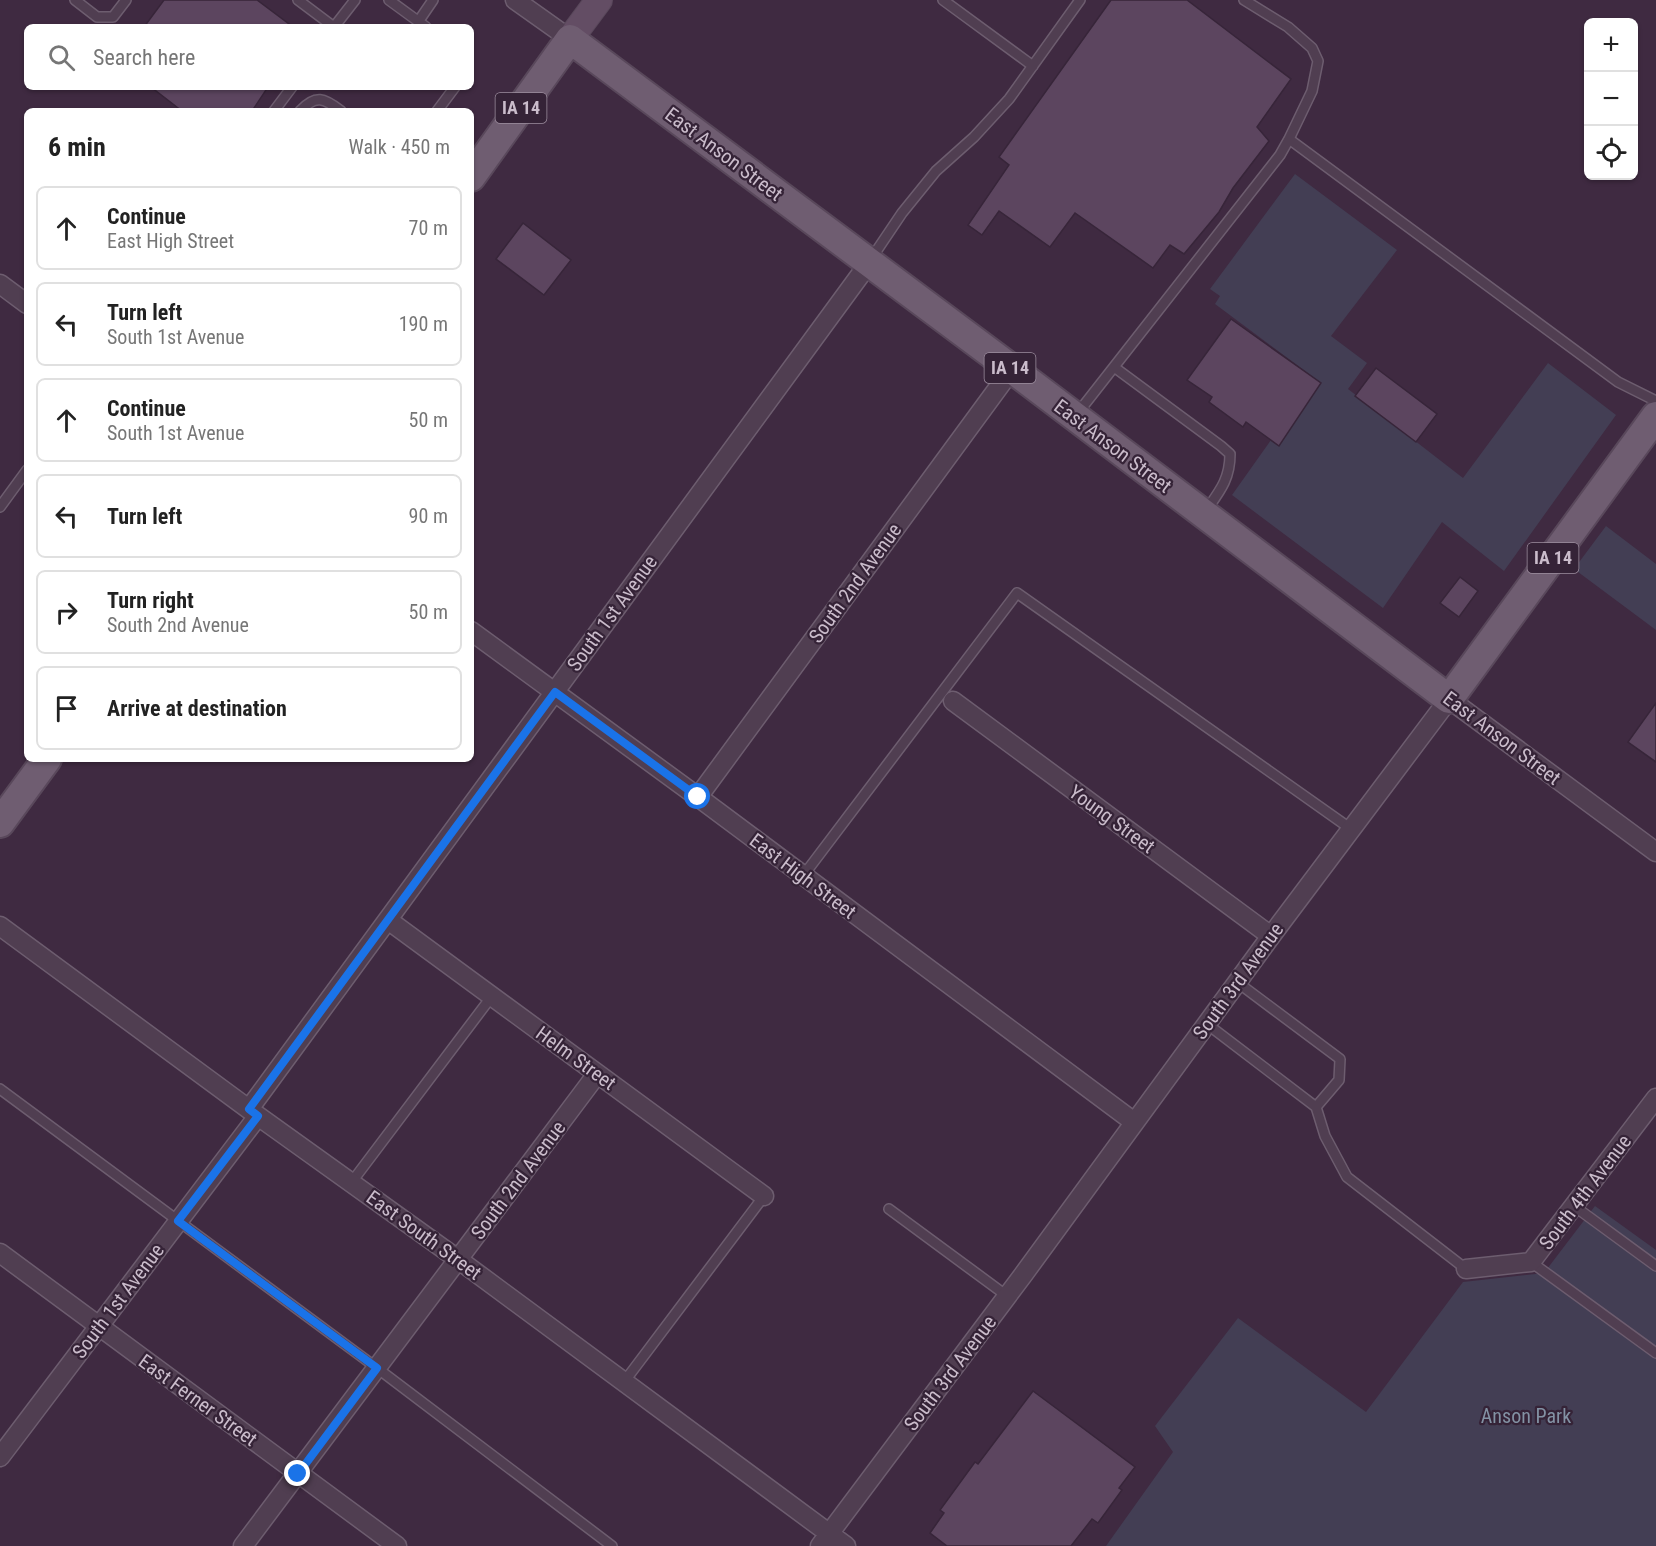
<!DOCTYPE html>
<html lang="en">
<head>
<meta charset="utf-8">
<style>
  :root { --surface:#fff; --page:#f2f2f2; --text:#222; --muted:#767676; --line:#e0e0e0 }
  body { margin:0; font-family:"Roboto Condensed",sans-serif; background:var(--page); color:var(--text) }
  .controls { position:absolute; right:18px; top:18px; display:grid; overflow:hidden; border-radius:9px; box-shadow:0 2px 4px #0004 }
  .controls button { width:54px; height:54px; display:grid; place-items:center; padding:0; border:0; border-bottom:2px solid var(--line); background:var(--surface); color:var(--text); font:30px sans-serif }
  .stop { position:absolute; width:18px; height:18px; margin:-14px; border:4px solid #1a73e8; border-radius:50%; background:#fff }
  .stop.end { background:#1a73e8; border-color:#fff; box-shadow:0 2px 6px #0008 }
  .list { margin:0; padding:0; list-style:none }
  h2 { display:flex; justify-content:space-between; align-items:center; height:78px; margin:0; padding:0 24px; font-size:26px }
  h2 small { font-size:20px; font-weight:400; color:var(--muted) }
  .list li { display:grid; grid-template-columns:39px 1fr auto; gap:18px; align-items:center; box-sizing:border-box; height:84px; margin:0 12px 12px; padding:0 12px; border:2px solid var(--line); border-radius:9px }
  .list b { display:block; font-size:22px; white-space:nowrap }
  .list p { margin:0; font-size:20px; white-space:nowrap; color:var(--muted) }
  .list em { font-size:20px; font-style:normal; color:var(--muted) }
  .icon { flex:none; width:33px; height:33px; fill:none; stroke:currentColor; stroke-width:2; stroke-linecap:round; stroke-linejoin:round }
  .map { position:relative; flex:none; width:1656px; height:1546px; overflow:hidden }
  .search { position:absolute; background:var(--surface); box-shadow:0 2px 4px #0004; left:24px; top:24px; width:450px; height:66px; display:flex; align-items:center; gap:15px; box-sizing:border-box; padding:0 21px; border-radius:9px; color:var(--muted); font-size:22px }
  .panel { position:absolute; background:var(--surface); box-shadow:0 2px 4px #0004; left:24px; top:108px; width:450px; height:654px; border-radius:9px }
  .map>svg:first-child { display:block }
</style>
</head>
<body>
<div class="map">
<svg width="1656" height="1546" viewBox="0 0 1656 1546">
  <rect width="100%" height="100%" fill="#3f2a41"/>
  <!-- green -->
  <path fill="#433e54" d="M 1295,174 L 1397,250 L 1331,336 L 1367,363 L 1348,389 L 1463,478 L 1548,363 L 1616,415 L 1504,571 L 1442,522 L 1383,608 L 1232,495 L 1271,440 L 1279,446 L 1321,383 L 1215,304 L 1220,296 L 1210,289 Z
    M 1606,526 L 1656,564 L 1656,630 L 1574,569 Z
    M 1595,1206 L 1656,1250 L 1656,1546 L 1106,1546 L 1173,1452 L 1155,1426 L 1238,1318 L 1366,1412 L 1463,1282 L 1544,1273 Z"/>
  <!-- building -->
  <path fill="#5c455f" stroke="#372539" stroke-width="1.5" d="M 164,0 L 257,0 L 293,27 L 144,27 Z
    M 1111,0 L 1187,0 L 1291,79 L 1257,127 L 1269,141 L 1233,188 L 1219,212 L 1184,254 L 1170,245 L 1153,268 L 1075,213 L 1050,247 L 999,211 L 982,235 L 968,225 L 1009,165 L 999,157 Z
    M 151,87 L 268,87 L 252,111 L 182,111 Z
    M 523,223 L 571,260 L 544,295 L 496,259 Z
    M 1231,319 L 1321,383 L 1279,446 L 1246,422 L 1243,427 L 1209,402 L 1212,397 L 1187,380 Z
    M 1376,368 L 1437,414 L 1416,442 L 1355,396 Z
    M 1460,577 L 1478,591 L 1459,617 L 1440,603 Z
    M 1656,703 L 1656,762 L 1628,742 Z
    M 1033,1391 L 1135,1467 L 1119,1488 L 1122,1490 L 1098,1523 L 1092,1519 L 1071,1546 L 947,1546 L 930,1533 L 944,1513 L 940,1510 L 975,1462 L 978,1464 Z"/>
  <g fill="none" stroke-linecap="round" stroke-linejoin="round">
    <defs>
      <path id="lane" d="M 75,0 L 97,17 L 113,17 L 126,0
        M 298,0 L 334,27
        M 389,0 L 426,27
        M 943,0 L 1033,66
        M 1244,0 L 1288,27 L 1312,48 L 1318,61 L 1312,91 L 1289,139
        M 418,22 L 433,0
        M 334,27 L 355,0
        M 274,111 L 292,87
        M 300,111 C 316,94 324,98 341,111
        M 437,111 L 455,87
        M 871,259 L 902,213 L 936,171 L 974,137 L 1009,99 L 1080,0
        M 1114,367 L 1221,446 L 1230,454 C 1230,480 1219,492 1205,512
        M 1077,414 L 1280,155 L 1289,139 L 1618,382 L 1656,401
        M 0,507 L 27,470
        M 803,876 L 1017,593 L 1351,829
        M 1237,982 L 1340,1059 L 1339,1080 L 1316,1107
        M 1207,1024 L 1316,1107 L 1325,1136 L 1347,1177 L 1466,1269
        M 0,1089 L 377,1368 L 612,1546
        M 351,1183 L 492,996
        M 1574,1206 L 1656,1266
        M 889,1209 L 1007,1296
        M 1531,1262 L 1656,1353
        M 624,1382 L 764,1196"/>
      <path id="street" d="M 515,0 L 570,39
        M 0,284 L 27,304
        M 471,631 L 698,797 L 1134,1122
        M 953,701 L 1271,936
        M 698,797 L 1012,369
        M 388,920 L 764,1196
        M 0,926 L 258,1116 L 459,1260 L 846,1546
        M 249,1109 L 869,263
        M 0,1253 L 397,1546
        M 1466,1269 L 1531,1262 L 1656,1098
        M 0,1457 L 258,1116
        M 243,1546 L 597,1074
        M 820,1546 L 1023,1275 L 1271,936 L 1449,699 L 1656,852"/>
      <path id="secondary" d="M 570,39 L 599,0"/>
      <path id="primary" d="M 471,177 L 570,39 L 1012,369 L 1449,699 L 1656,416
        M 0,823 L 47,759"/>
    </defs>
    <!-- lane casing -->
    <use href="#lane" stroke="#6d5d6f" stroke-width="12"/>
    <!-- street casing -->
    <use href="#street" stroke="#6d5d6f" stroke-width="21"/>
    <!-- secondary casing -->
    <use href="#secondary" stroke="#59485b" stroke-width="28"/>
    <!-- primary casing -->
    <use href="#primary" stroke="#59485b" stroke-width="32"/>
    <!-- lane -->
    <use href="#lane" stroke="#503e51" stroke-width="9"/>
    <!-- street -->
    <use href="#street" stroke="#503e51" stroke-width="18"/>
    <!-- secondary -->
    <use href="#secondary" stroke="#634d64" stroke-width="26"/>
    <!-- primary -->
    <use href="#primary" stroke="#6f5d71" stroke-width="28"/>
  </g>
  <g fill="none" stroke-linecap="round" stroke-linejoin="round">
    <!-- route -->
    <path stroke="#1a73e8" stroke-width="8" d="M 298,1474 L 377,1368 L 178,1221 L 258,1116 L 249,1109 L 555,692 L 698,797"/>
  </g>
  <g text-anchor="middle" stroke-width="4.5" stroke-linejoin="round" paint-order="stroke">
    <!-- shield labels -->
    <g fill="#352337" stroke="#9d8e9f" stroke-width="1.5">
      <rect x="495.5" y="93" width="51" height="30" rx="4.5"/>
      <rect x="984.5" y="353" width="51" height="30" rx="4.5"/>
      <rect x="1527.5" y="543" width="51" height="30" rx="4.5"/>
    </g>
    <g font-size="18" font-weight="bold" fill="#cabccb">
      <text x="521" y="114">IA 14</text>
      <text x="1010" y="374">IA 14</text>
      <text x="1553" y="564">IA 14</text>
    </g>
    <!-- street labels -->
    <g font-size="20" fill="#cabccb" stroke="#352337">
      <text transform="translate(724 154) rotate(37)" y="7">East Anson Street</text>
      <text transform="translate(1113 446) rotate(37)" y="7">East Anson Street</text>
      <text transform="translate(855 583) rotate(-54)" y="7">South 2nd Avenue</text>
      <text transform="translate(612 613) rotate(-54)" y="7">South 1st Avenue</text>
      <text transform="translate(1502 738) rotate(37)" y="7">East Anson Street</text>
      <text transform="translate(1112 819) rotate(36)" y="7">Young Street</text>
      <text transform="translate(803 876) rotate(37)" y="7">East High Street</text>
      <text transform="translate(1238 981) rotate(-54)" y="7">South 3rd Avenue</text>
      <text transform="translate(576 1058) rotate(36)" y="7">Helm Street</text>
      <text transform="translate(518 1180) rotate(-53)" y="7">South 2nd Avenue</text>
      <text transform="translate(1585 1192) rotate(-53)" y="7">South 4th Avenue</text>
      <text transform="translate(424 1235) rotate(36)" y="7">East South Street</text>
      <text transform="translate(118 1301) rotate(-53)" y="7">South 1st Avenue</text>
      <text transform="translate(950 1373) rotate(-53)" y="7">South 3rd Avenue</text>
      <text transform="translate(198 1400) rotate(36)" y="7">East Ferner Street</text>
    </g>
    <!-- park labels -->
    <g font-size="20" fill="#8392a4" stroke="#352337">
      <text x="1526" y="1423">Anson Park</text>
    </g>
  </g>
</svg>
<div class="controls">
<button>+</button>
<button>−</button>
<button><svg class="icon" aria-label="locate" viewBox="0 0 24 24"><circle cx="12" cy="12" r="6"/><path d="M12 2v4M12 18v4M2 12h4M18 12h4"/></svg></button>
</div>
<div class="stop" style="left:698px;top:797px"></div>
<div class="stop end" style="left:298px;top:1474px"></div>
<div class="search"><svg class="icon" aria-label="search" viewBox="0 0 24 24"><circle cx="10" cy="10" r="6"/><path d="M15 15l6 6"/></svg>Search here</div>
<section class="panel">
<h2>6 min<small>Walk · 450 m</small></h2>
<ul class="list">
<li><svg class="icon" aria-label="ahead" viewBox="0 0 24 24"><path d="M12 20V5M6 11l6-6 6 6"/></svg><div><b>Continue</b><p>East High Street</p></div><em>70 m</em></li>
<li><svg class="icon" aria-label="left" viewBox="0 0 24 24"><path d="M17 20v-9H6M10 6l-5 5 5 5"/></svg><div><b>Turn left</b><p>South 1st Avenue</p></div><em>190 m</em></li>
<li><svg class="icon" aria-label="ahead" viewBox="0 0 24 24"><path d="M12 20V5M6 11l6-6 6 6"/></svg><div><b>Continue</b><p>South 1st Avenue</p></div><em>50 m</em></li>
<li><svg class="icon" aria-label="left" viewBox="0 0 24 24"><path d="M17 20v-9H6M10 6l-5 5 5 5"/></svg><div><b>Turn left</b></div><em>90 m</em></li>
<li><svg class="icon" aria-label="right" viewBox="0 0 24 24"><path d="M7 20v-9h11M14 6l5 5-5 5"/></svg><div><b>Turn right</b><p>South 2nd Avenue</p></div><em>50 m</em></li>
<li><svg class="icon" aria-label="arrive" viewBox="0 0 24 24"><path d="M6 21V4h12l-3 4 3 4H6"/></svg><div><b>Arrive at destination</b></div></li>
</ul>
</section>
</div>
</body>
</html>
